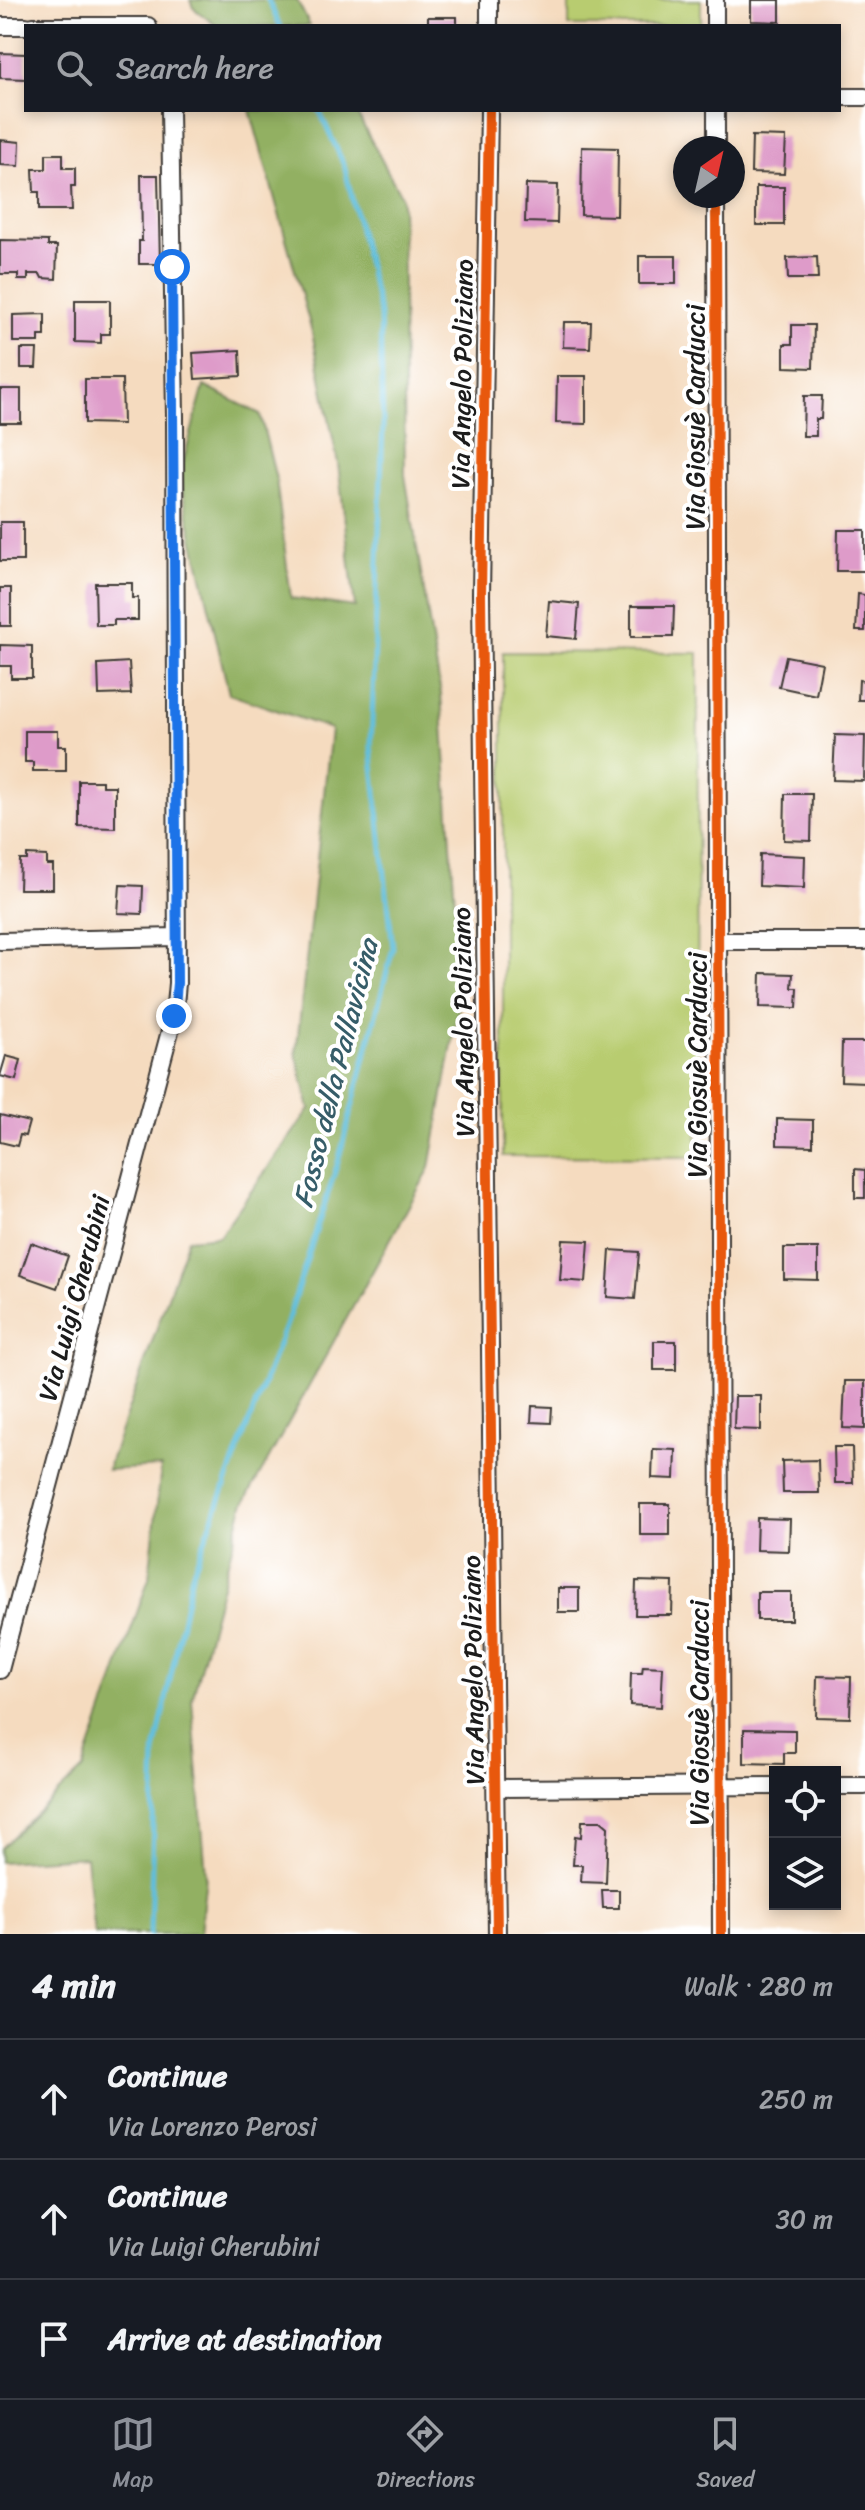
<!DOCTYPE html>
<html lang="en">
<head>
<meta charset="utf-8">
<style>
  :root { --surface:#171b24; --page:#20242c; --text:#f1f3f6; --muted:#9ea1a6; --line:#363941; --accent:#8c9099 }
  body { margin:0; font-family:Sriracha,sans-serif; background:var(--page); color:var(--text) }
  .controls { position:absolute; right:24px; bottom:24px; display:grid; overflow:hidden; border-radius:0px; box-shadow:0 4px 12px #0003 }
  .controls button { width:72px; height:72px; display:grid; place-items:center; padding:0; border:0; border-bottom:2px solid var(--line); background:var(--surface); color:var(--text); font:40px sans-serif }
  .compass { position:absolute; left:673px; top:136px; width:72px; height:72px; border-radius:50%; background:var(--surface); box-shadow:0 4px 12px #0003; rotate:34deg }
  .stop { position:absolute; width:24px; height:24px; margin:-18px; border:6px solid #1a73e8; border-radius:50%; background:#fff }
  .stop.end { background:#1a73e8; border-color:#fff; box-shadow:0 2px 8px #0008 }
  .list { margin:0; padding:0; list-style:none }
  h2 { display:flex; justify-content:space-between; align-items:center; height:104px; margin:0; padding:0 32px; font-size:34px }
  h2 small { font-size:26px; font-weight:400; color:var(--muted) }
  .list li { display:grid; grid-template-columns:52px 1fr auto; gap:24px; align-items:center; box-sizing:border-box; height:120px; padding:0 32px; border-top:2px solid var(--line) }
  .list b { display:block; font-size:30px; white-space:nowrap }
  .list p { margin:0; font-size:26px; white-space:nowrap; color:var(--muted) }
  .list em { font-size:26px; font-style:normal; color:var(--muted) }
  .icon { flex:none; width:44px; height:44px; fill:none; stroke:currentColor; stroke-width:2; stroke-linecap:round; stroke-linejoin:round }
  .map { position:relative; flex:none; width:865px; height:1934px; overflow:hidden }
  .search { position:absolute; background:var(--surface); box-shadow:0 4px 12px #0003; left:24px; right:24px; top:24px; height:88px; display:flex; align-items:center; gap:20px; box-sizing:border-box; padding:0 28px; border-radius:0px; color:var(--muted); font-size:30px }
  .sheet { height:464px; background:var(--surface) }
  nav { display:flex; justify-content:space-around; align-items:center; box-sizing:border-box; height:112px; border-top:2px solid var(--line); background:var(--surface); font-size:22px; color:var(--muted) }
  nav a { display:grid; justify-items:center; gap:4px }
  nav .on { color:var(--accent) }
  .map>svg:first-child { display:block }
</style>
</head>
<body>
<div class="map">
<svg width="865" height="1934" viewBox="0 0 865 1934">
  <rect width="100%" height="100%" fill="#fff"/>
  <filter id="ink" filterUnits="userSpaceOnUse"><feTurbulence type="fractalNoise" baseFrequency=".0125" numOctaves="2"/><feDisplacementMap in="SourceGraphic" scale="16" xChannelSelector="R" yChannelSelector="G"/><feConvolveMatrix kernelMatrix="1 2 1 2 8 2 1 2 1" color-interpolation-filters="sRGB"/></filter>
  <filter id="wash" filterUnits="userSpaceOnUse"><feTurbulence type="fractalNoise" baseFrequency=".006" numOctaves="4" result="noise"/><feDisplacementMap in="SourceGraphic" scale="32" xChannelSelector="R" yChannelSelector="G"/><feGaussianBlur stdDeviation="1.8" result="paint"/><feColorMatrix in="noise" values="0 0 0 0 0 0 0 0 0 0 0 0 0 0 0 0 0 1.4 0 .05"/><feComposite in="paint" operator="in"/></filter>
  <g filter="url(#wash)">
    <rect width="100%" height="100%" fill="#f5dbbf"/>
    <!-- green -->
    <path fill="#b8cc70" stroke="#6a7446" stroke-width="2" d="M 569,0 L 701,0 L 701,26 L 569,26 Z
      M 503,652 L 698,653 L 697,1157 L 503,1156 Z"/>
    <!-- forest -->
    <path fill="#92b062" stroke="#57663f" stroke-width="2" d="M 190,0 L 297,0 L 310,26 L 217,26 L 193,8 Z
      M 250,110 L 355,110 L 402,198 L 405,475 L 441,694 L 461,994 L 430,1168 L 243,1505 L 192,1700 L 206,1875 L 200,1934 L 94,1934 L 86,1857 L 0,1862 L 0,1849 L 83,1769 L 149,1578 L 161,1467 L 107,1470 L 188,1239 L 219,1236 L 310,1109 L 296,1054 L 331,729 L 229,694 L 179,477 L 204,386 L 260,414 L 276,479 L 291,598 L 355,607 L 338,464 L 312,332 Z"/>
    <g fill="none" stroke-linecap="round" stroke-linejoin="round">
      <!-- stream -->
      <path stroke="#5ebedc" stroke-width="5" d="M 268,0 L 280,26
        M 150,1934 L 155,1752 L 192,1574 L 290,1313 L 338,1162 L 393,948 L 371,747 L 383,426 L 380,315 L 344,165 L 319,110"/>
    </g>
    <g id="blocks">
      <!-- building -->
      <path fill="#de9bc9" d="M 751,0 L 780,0 L 780,22 L 751,21 Z
        M 428,17 L 457,17 L 457,26 L 428,26 Z
        M 0,53 L 26,54 L 26,79 L 0,78 Z
        M 752,136 L 786,137 L 784,174 L 751,173 Z
        M 0,140 L 20,142 L 19,166 L 0,165 Z
        M 582,147 L 618,148 L 617,216 L 581,215 Z
        M 46,154 L 63,154 L 63,168 L 75,168 L 75,187 L 71,187 L 72,210 L 39,210 L 39,192 L 34,192 L 33,169 L 46,169 Z
        M 141,175 L 158,175 L 160,264 L 139,264 L 139,241 L 142,241 Z
        M 526,184 L 558,185 L 557,223 L 525,222 Z
        M 756,187 L 784,187 L 784,225 L 756,225 Z
        M 0,240 L 48,241 L 48,246 L 57,246 L 56,279 L 42,278 L 40,274 L 28,274 L 28,280 L 18,280 L 18,274 L 0,274 Z
        M 639,256 L 676,256 L 676,284 L 639,284 Z
        M 817,257 L 818,279 L 788,279 L 787,258 Z
        M 75,300 L 110,300 L 110,334 L 101,334 L 101,343 L 75,342 Z
        M 45,314 L 45,336 L 39,336 L 39,342 L 13,342 L 13,315 Z
        M 564,322 L 591,322 L 590,348 L 563,347 Z
        M 792,325 L 814,325 L 813,368 L 784,367 L 784,344 L 792,344 Z
        M 21,349 L 37,349 L 36,368 L 21,368 Z
        M 240,350 L 241,376 L 195,379 L 193,353 Z
        M 557,376 L 586,376 L 586,424 L 556,423 Z
        M 85,379 L 122,379 L 123,424 L 85,423 Z
        M 0,389 L 21,389 L 21,423 L 0,423 Z
        M 804,396 L 822,396 L 821,419 L 816,419 L 816,436 L 803,436 Z
        M 0,522 L 23,522 L 23,561 L 0,561 Z
        M 838,530 L 865,530 L 865,571 L 837,571 Z
        M 95,583 L 132,583 L 132,598 L 138,598 L 138,620 L 114,620 L 114,625 L 96,625 Z
        M 0,588 L 11,588 L 11,626 L 0,626 Z
        M 858,594 L 865,595 L 865,631 L 856,631 Z
        M 549,601 L 579,604 L 576,639 L 546,636 Z
        M 631,606 L 674,606 L 673,637 L 631,637 Z
        M 0,645 L 32,646 L 32,678 L 11,678 L 11,666 L 0,666 Z
        M 786,656 L 822,663 L 816,695 L 779,687 Z
        M 129,662 L 131,694 L 99,695 L 98,664 Z
        M 859,680 L 865,681 L 865,700 L 858,700 Z
        M 25,731 L 58,731 L 58,746 L 66,746 L 66,771 L 33,771 L 33,762 L 25,762 Z
        M 835,735 L 865,736 L 864,781 L 833,780 Z
        M 79,781 L 102,781 L 102,786 L 115,786 L 115,828 L 79,827 Z
        M 785,794 L 812,794 L 811,841 L 784,840 Z
        M 760,854 L 805,856 L 804,888 L 759,886 Z
        M 27,855 L 47,856 L 47,865 L 53,865 L 53,889 L 19,889 L 20,860 L 27,860 Z
        M 120,885 L 143,886 L 142,914 L 118,913 Z
        M 761,973 L 793,974 L 792,988 L 798,988 L 797,1008 L 760,1007 Z
        M 842,1042 L 865,1042 L 865,1082 L 841,1081 Z
        M 6,1056 L 21,1060 L 16,1080 L 0,1076 Z
        M 0,1115 L 29,1122 L 25,1136 L 20,1135 L 17,1146 L 0,1142 Z
        M 777,1119 L 813,1120 L 813,1146 L 777,1145 Z
        M 855,1169 L 865,1170 L 865,1198 L 855,1198 Z
        M 563,1240 L 589,1241 L 586,1282 L 560,1280 Z
        M 31,1243 L 68,1256 L 57,1288 L 20,1275 Z
        M 784,1248 L 818,1248 L 818,1280 L 784,1279 Z
        M 610,1250 L 639,1252 L 635,1299 L 607,1297 Z
        M 654,1341 L 676,1341 L 676,1370 L 654,1370 Z
        M 845,1381 L 865,1381 L 865,1429 L 843,1428 Z
        M 735,1396 L 761,1396 L 761,1430 L 734,1429 Z
        M 532,1406 L 552,1407 L 551,1423 L 531,1422 Z
        M 834,1447 L 852,1447 L 853,1483 L 835,1483 Z
        M 653,1449 L 676,1450 L 675,1479 L 652,1478 Z
        M 818,1460 L 819,1493 L 783,1493 L 782,1461 Z
        M 640,1504 L 670,1504 L 670,1535 L 640,1535 Z
        M 757,1518 L 790,1519 L 789,1551 L 756,1550 Z
        M 636,1581 L 673,1582 L 672,1615 L 635,1615 Z
        M 558,1588 L 579,1588 L 579,1612 L 558,1612 Z
        M 757,1592 L 791,1592 L 791,1620 L 757,1620 Z
        M 643,1666 L 663,1667 L 661,1707 L 630,1705 L 631,1673 L 642,1673 Z
        M 817,1676 L 851,1677 L 850,1718 L 816,1717 Z
        M 744,1729 L 795,1730 L 795,1753 L 784,1753 L 784,1764 L 744,1763 Z
        M 582,1821 L 601,1821 L 608,1827 L 606,1883 L 581,1882 L 582,1865 L 573,1865 L 575,1836 L 581,1837 Z
        M 602,1890 L 619,1890 L 619,1908 L 603,1908 Z"/>
    </g>
  </g>
  <g filter="url(#ink)">
    <use href="#blocks" fill-opacity="0" stroke="#3d3934" stroke-width="2"/>
    <g fill="none" stroke-linecap="round" stroke-linejoin="round">
      <defs>
        <path id="street" d="M 489,0 L 489,26
          M 715,0 L 715,26
          M 0,26 L 26,26
          M 33,26 L 148,26
          M 839,97 L 865,97
          M 489,110 L 481,594 L 497,1934
          M 716,110 L 716,148
          M 716,196 L 721,1934
          M 0,941 L 176,937
          M 718,941 L 865,941
          M 0,1670 L 174,1016 L 177,983 L 175,416 L 170,110
          M 835,1786 L 865,1786
          M 497,1788 L 775,1786"/>
      </defs>
      <!-- street casing -->
      <use href="#street" stroke="#3d3934" stroke-width="20"/>
      <!-- street -->
      <use href="#street" stroke="#fff" stroke-width="16"/>
      <defs>
        <path id="cycleway" d="M 489,110 L 481,594 L 497,1934
          M 716,196 L 721,1934"/>
      </defs>
      <!-- cycleway casing -->
      <use href="#cycleway" stroke="#fff" stroke-width="15"/>
      <!-- cycleway -->
      <use href="#cycleway" stroke="#e8590c" stroke-width="10"/>
    </g>
  </g>
  <g fill="none" stroke-linecap="round" stroke-linejoin="round" filter="url(#ink)">
    <!-- route -->
    <path stroke="#1a73e8" stroke-width="10" d="M 172,267 L 177,983 L 174,1016"/>
  </g>
  <g text-anchor="middle" stroke-width="8" stroke-linejoin="round" paint-order="stroke">
    <!-- street labels -->
    <g font-size="26" fill="#1c1c1c" stroke="#fff">
      <text transform="translate(462 374) rotate(-89)" y="9">Via Angelo Poliziano</text>
      <text transform="translate(695 417) rotate(-90)" y="9">Via Giosuè Carducci</text>
      <text transform="translate(463 1022) rotate(-91)" y="9">Via Angelo Poliziano</text>
      <text transform="translate(697 1065) rotate(-90)" y="9">Via Giosuè Carducci</text>
      <text transform="translate(74 1298) rotate(-75)" y="9">Via Luigi Cherubini</text>
      <text transform="translate(473 1670) rotate(-91)" y="9">Via Angelo Poliziano</text>
      <text transform="translate(699 1713) rotate(-90)" y="9">Via Giosuè Carducci</text>
    </g>
    <!-- water labels -->
    <g font-size="28" font-style="italic" fill="#365d69" stroke="#fff">
      <text transform="translate(335 1073) rotate(-76)" y="10">Fosso della Pallavicina</text>
    </g>
  </g>
</svg>
<div class="controls">
<button><svg class="icon" aria-label="locate" viewBox="0 0 24 24"><circle cx="12" cy="12" r="6"/><path d="M12 2v4M12 18v4M2 12h4M18 12h4"/></svg></button>
<button><svg class="icon" aria-label="layers" viewBox="0 0 24 24"><path d="M12 4l9 5-9 5-9-5zM3 14l9 5 9-5"/></svg></button>
</div>
<svg class="compass" viewBox="-18 -18 36 36"><path d="M0-13l5 13h-10z" fill="#e53935"/><path d="M0 13l5-13h-10z" fill="#9ea1a6"/></svg>
<div class="stop" style="left:172px;top:267px"></div>
<div class="stop end" style="left:174px;top:1016px"></div>
<div class="search"><svg class="icon" aria-label="search" viewBox="0 0 24 24"><circle cx="10" cy="10" r="6"/><path d="M15 15l6 6"/></svg>Search here</div>
</div>
<section class="sheet">
<h2>4 min<small>Walk · 280 m</small></h2>
<ul class="list">
<li><svg class="icon" aria-label="ahead" viewBox="0 0 24 24"><path d="M12 20V5M6 11l6-6 6 6"/></svg><div><b>Continue</b><p>Via Lorenzo Perosi</p></div><em>250 m</em></li>
<li><svg class="icon" aria-label="ahead" viewBox="0 0 24 24"><path d="M12 20V5M6 11l6-6 6 6"/></svg><div><b>Continue</b><p>Via Luigi Cherubini</p></div><em>30 m</em></li>
<li><svg class="icon" aria-label="arrive" viewBox="0 0 24 24"><path d="M6 21V4h12l-3 4 3 4H6"/></svg><div><b>Arrive at destination</b></div></li>
</ul>
</section>
<nav>
<a class="on"><svg class="icon" aria-label="map" viewBox="0 0 24 24"><path d="M3 6l6-2 6 2 6-2v14l-6 2-6-2-6 2zM9 4v14M15 6v14"/></svg>Map</a>
<a><svg class="icon" aria-label="directions" viewBox="0 0 24 24"><path d="M12 3l9 9-9 9-9-9zM9 14v-3h6M13 9l2 2-2 2"/></svg>Directions</a>
<a><svg class="icon" aria-label="saved" viewBox="0 0 24 24"><path d="M7 4h10v16l-5-4-5 4z"/></svg>Saved</a>
</nav>
</body>
</html>
